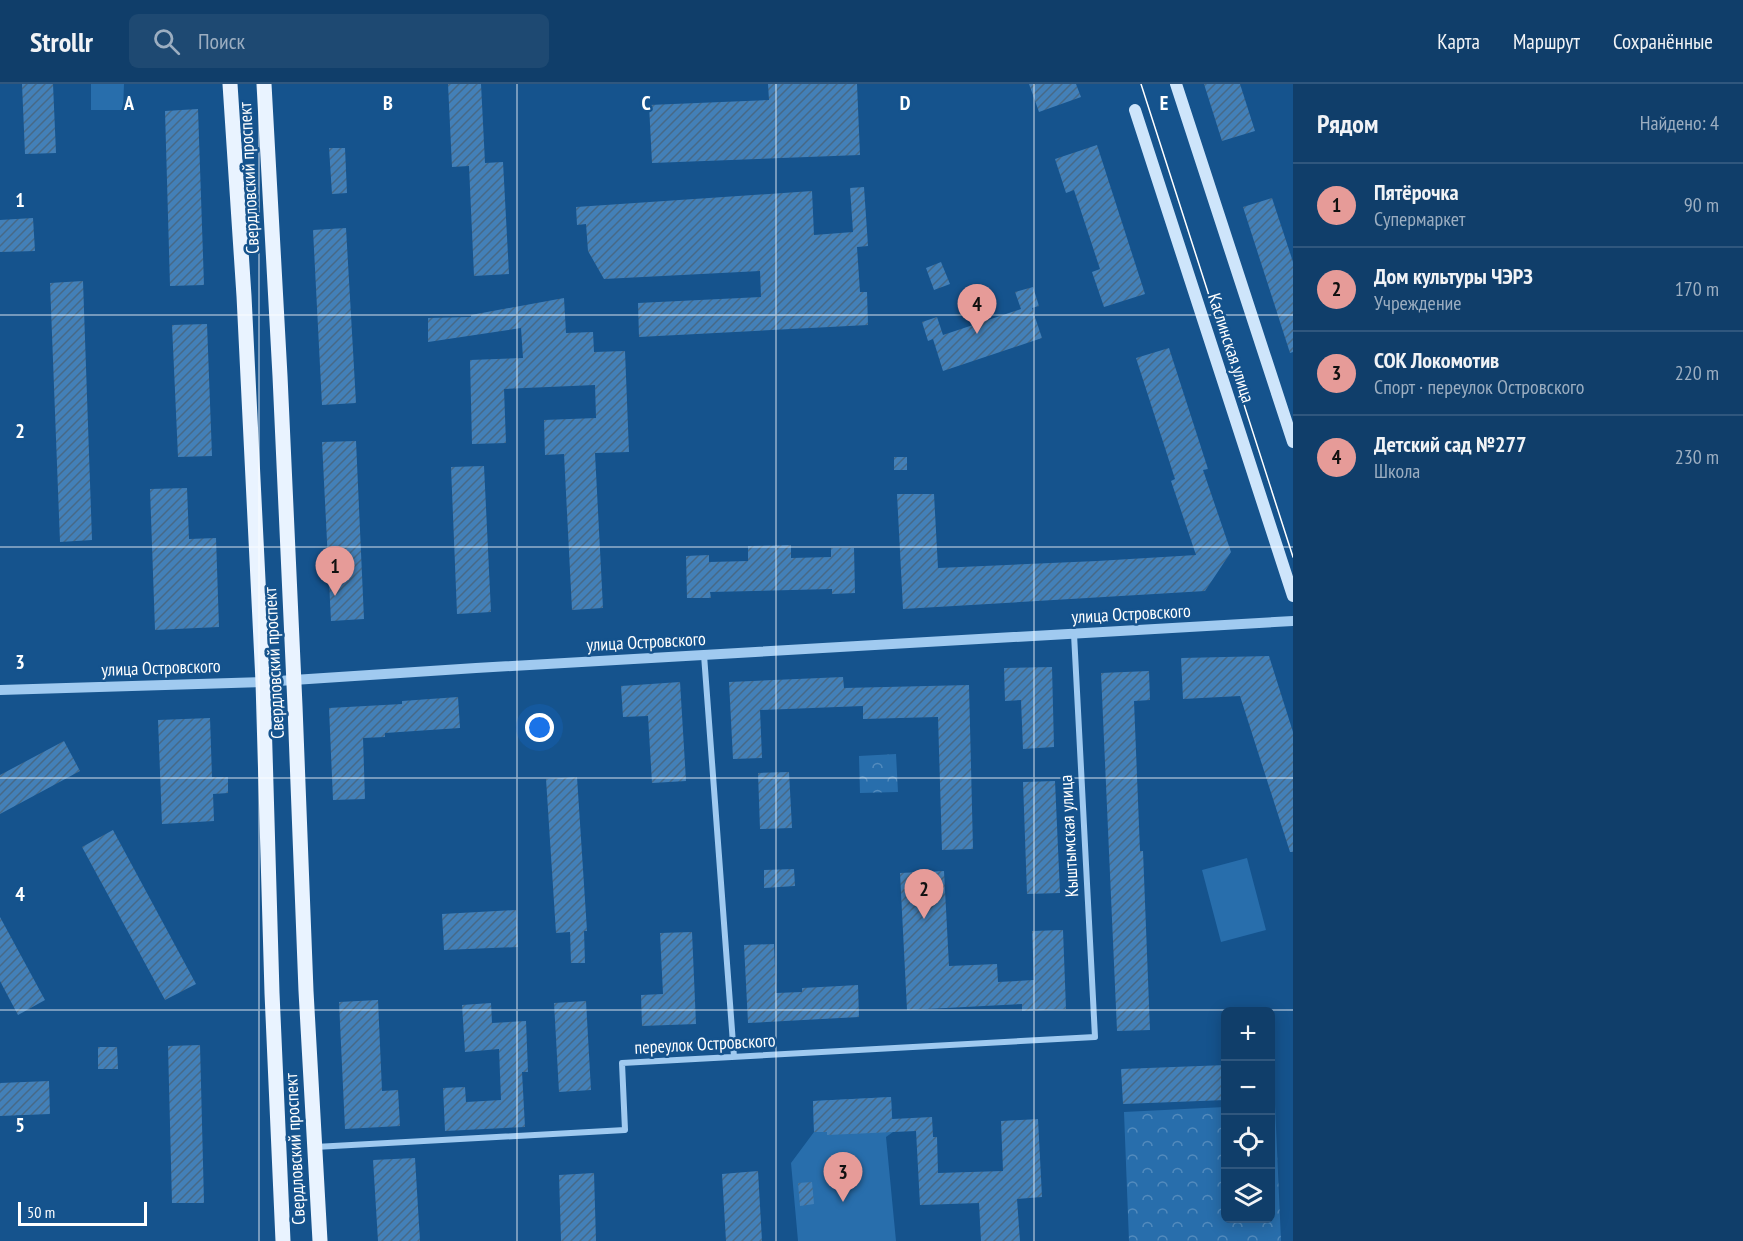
<!DOCTYPE html>
<html lang="ru">
<head>
<meta charset="utf-8">
<style>
  :root { --surface:#103e6a; --page:#1e4972; --text:#f1f3f6; --muted:#9caec1; --line:#30577e; --accent:#e69b98 }
  body { margin:0; font-family:"PT Sans Narrow",sans-serif; background:var(--page); color:var(--text) }
  .controls { position:absolute; right:18px; bottom:18px; display:grid; overflow:hidden; border-radius:9px; box-shadow:0 3px 15px #0003 }
  .controls button { width:54px; height:54px; display:grid; place-items:center; padding:0; border:0; border-bottom:2px solid var(--line); background:var(--surface); color:var(--text); font:30px sans-serif }
  .scale { position:absolute; left:18px; bottom:15px; width:129px; box-sizing:border-box; padding-left:6px; border:3px solid #fff; border-top:0; font-size:16px; line-height:21px; white-space:nowrap; color:#fff; -webkit-text-stroke:4px #15538d; paint-order:stroke }
  .you { position:absolute; left:540px; top:644px; width:21px; height:21px; margin:-15px; border:4px solid #fff; border-radius:50%; background:#1a73e8; box-shadow:0 0 0 9px #1a73e833 }
  .badge { display:grid; place-items:center; width:39px; height:39px; border-radius:50%; background:var(--accent); color:#111; font-size:20px; font-weight:700 }
  .pin { position:absolute; translate:-50% -50px; filter:drop-shadow(0 2px 3px #0008) }
  .pin::after { content:''; position:absolute; top:32px; width:21px; height:18px; background:inherit; clip-path:polygon(0 0,100% 0,50% 100%) }
  .list { margin:0; padding:0; list-style:none }
  h2 { display:flex; justify-content:space-between; align-items:center; height:78px; margin:0; padding:0 24px; font-size:26px }
  h2 small { font-size:20px; font-weight:400; color:var(--muted) }
  .list li { display:grid; grid-template-columns:39px 1fr auto; gap:18px; align-items:center; box-sizing:border-box; height:84px; padding:0 24px; border-top:2px solid var(--line) }
  .list b { display:block; font-size:22px; white-space:nowrap }
  .list p { margin:0; font-size:20px; white-space:nowrap; color:var(--muted) }
  .list em { font-size:20px; font-style:normal; color:var(--muted) }
  .icon { flex:none; width:33px; height:33px; fill:none; stroke:currentColor; stroke-width:2; stroke-linecap:round; stroke-linejoin:round }
  .map { position:relative; flex:none; width:1293px; height:1157px; overflow:hidden }
  header { display:flex; align-items:center; gap:36px; box-sizing:border-box; height:84px; padding:0 30px; background:var(--surface); border-bottom:2px solid var(--line) }
  header strong { font-size:28px }
  nav { display:flex; gap:33px; margin-inline-start:auto; font-size:21px }
  .search { width:420px; height:54px; background:var(--page); display:flex; align-items:center; gap:15px; box-sizing:border-box; padding:0 21px; border-radius:9px; color:var(--muted); font-size:22px }
  main { display:flex }
  aside { flex:1; background:var(--surface) }
  .map>svg:first-child { display:block }
</style>
</head>
<body>
<header>
<strong>Strollr</strong>
<div class="search"><svg class="icon" aria-label="search" viewBox="0 0 24 24"><circle cx="10" cy="10" r="6"/><path d="M15 15l6 6"/></svg>Поиск</div>
<nav><a>Карта</a><a>Маршрут</a><a>Сохранённые</a></nav>
</header>
<main>
<div class="map">
<svg width="1293" height="1157" viewBox="0 0 1293 1157">
  <defs>
    <pattern id="forest-crowns" width="20" height="18" patternUnits="userSpaceOnUse" patternTransform="scale(1.5)"><rect width="20" height="18" fill="#286eac"/><path d="M2 6a3 3 0 1 1 6 0M12 15a3 3 0 1 1 6 0" fill="none" stroke="#538bbd"/></pattern>
    <pattern id="building-hatch" width="6" height="6" patternUnits="userSpaceOnUse" patternTransform="scale(1.5)"><rect width="6" height="6" fill="#4380b8"/><path d="M-1 1l2-2M0 6l6-6M5 7l2-2" fill="none" stroke="#476987"/></pattern>
  </defs>
  <rect width="100%" height="100%" fill="#15538d"/>
  <!-- green -->
  <path fill="#286eac" d="M 91,0 L 124,0 L 123,26 L 91,26 Z
    M 1247,774 L 1266,846 L 1221,858 L 1202,786 Z
    M 891,1013 L 893,1048 L 886,1053 L 896,1157 L 798,1157 L 791,1079 L 814,1048 L 813,1017 Z"/>
  <!-- forest -->
  <path fill="url(#forest-crowns)" d="M 896,670 L 898,708 L 860,709 L 859,672 Z
    M 1271,1021 L 1275,1021 L 1281,1157 L 1129,1157 L 1124,1028 L 1225,1023 L 1226,1134 L 1270,1134 Z"/>
  <!-- building -->
  <path fill="url(#building-hatch)" d="M 22,0 L 53,0 L 56,69 L 25,70 Z
    M 448,0 L 481,0 L 485,79 L 503,78 L 509,190 L 474,192 L 469,82 L 452,83 Z
    M 768,0 L 857,0 L 860,71 L 652,79 L 649,21 L 769,16 Z
    M 1029,0 L 1076,0 L 1081,13 L 1039,28 Z
    M 1204,0 L 1240,0 L 1255,47 L 1222,57 Z
    M 198,25 L 204,201 L 170,202 L 165,27 Z
    M 1097,61 L 1145,210 L 1104,223 L 1092,188 L 1100,185 L 1074,106 L 1066,109 L 1055,75 Z
    M 329,64 L 345,64 L 347,109 L 332,110 Z
    M 864,103 L 868,162 L 857,163 L 860,208 L 867,208 L 868,241 L 639,253 L 638,219 L 761,213 L 760,187 L 604,195 L 588,167 L 586,140 L 577,141 L 576,123 L 812,107 L 814,151 L 853,148 L 850,104 Z
    M 1272,114 L 1293,178 L 1293,268 L 1290,269 L 1243,123 Z
    M 33,134 L 35,167 L 0,168 L 0,136 Z
    M 346,144 L 356,319 L 322,321 L 313,146 Z
    M 941,178 L 950,200 L 934,206 L 926,184 Z
    M 83,197 L 92,456 L 60,458 L 50,199 Z
    M 1033,203 L 1039,222 L 1032,224 L 1042,254 L 943,287 L 933,255 L 928,257 L 922,238 L 937,233 L 943,251 L 1021,225 L 1015,208 Z
    M 564,214 L 566,249 L 593,248 L 594,268 L 625,267 L 629,368 L 595,369 L 603,524 L 572,526 L 564,370 L 545,371 L 544,336 L 596,334 L 595,301 L 504,305 L 506,359 L 472,360 L 470,276 L 523,274 L 521,244 L 428,258 L 428,234 L 471,233 L 471,231 Z
    M 207,240 L 212,372 L 178,373 L 172,241 Z
    M 1169,264 L 1208,385 L 1203,386 L 1231,468 L 1205,507 L 903,525 L 897,410 L 934,410 L 938,484 L 1097,477 L 1196,471 L 1171,397 L 1175,395 L 1136,274 Z
    M 356,357 L 364,535 L 331,537 L 322,358 Z
    M 894,373 L 907,373 L 907,386 L 894,386 Z
    M 484,382 L 491,528 L 457,530 L 451,383 Z
    M 187,404 L 189,455 L 216,454 L 219,543 L 155,546 L 150,405 Z
    M 791,461 L 791,474 L 831,473 L 831,464 L 854,464 L 855,509 L 832,510 L 832,505 L 710,508 L 711,514 L 687,514 L 686,472 L 709,471 L 709,478 L 748,477 L 748,462 Z
    M 1269,572 L 1293,648 L 1293,768 L 1290,768 L 1240,612 L 1183,615 L 1181,574 Z
    M 1052,583 L 1054,663 L 1023,665 L 1021,616 L 1005,617 L 1004,584 Z
    M 1149,587 L 1150,616 L 1134,617 L 1140,767 L 1143,767 L 1150,946 L 1117,947 L 1101,589 Z
    M 843,593 L 844,604 L 969,601 L 973,765 L 942,766 L 938,633 L 863,635 L 863,622 L 760,626 L 762,674 L 733,675 L 729,598 Z
    M 680,598 L 686,697 L 652,699 L 648,632 L 623,633 L 621,602 Z
    M 458,613 L 460,644 L 385,649 L 385,653 L 363,654 L 365,715 L 333,716 L 329,624 L 402,620 L 402,617 Z
    M 210,634 L 212,693 L 228,693 L 228,709 L 213,710 L 214,737 L 162,740 L 158,636 Z
    M 64,657 L 80,687 L 0,730 L 0,691 Z
    M 789,688 L 792,744 L 760,745 L 758,689 Z
    M 577,693 L 587,847 L 584,847 L 585,879 L 571,879 L 570,848 L 556,849 L 546,695 Z
    M 1055,697 L 1060,809 L 1027,810 L 1023,698 Z
    M 113,746 L 196,900 L 165,916 L 82,763 Z
    M 794,785 L 795,802 L 764,804 L 764,786 Z
    M 944,787 L 949,882 L 997,880 L 998,898 L 1034,896 L 1032,847 L 1063,846 L 1066,925 L 1022,927 L 1022,920 L 907,926 L 900,789 Z
    M 516,826 L 518,863 L 444,866 L 442,830 Z
    M 0,833 L 45,916 L 18,931 L 0,897 Z
    M 692,848 L 696,940 L 642,942 L 641,911 L 663,910 L 660,849 Z
    M 774,860 L 776,909 L 802,908 L 802,904 L 858,901 L 859,933 L 748,939 L 744,861 Z
    M 378,916 L 382,1007 L 398,1006 L 400,1042 L 345,1045 L 339,918 Z
    M 586,917 L 591,1006 L 559,1008 L 554,919 Z
    M 491,919 L 492,939 L 526,937 L 528,988 L 522,988 L 525,1043 L 445,1047 L 443,1004 L 465,1003 L 466,1018 L 501,1016 L 499,965 L 465,968 L 462,921 Z
    M 200,961 L 204,1119 L 172,1119 L 168,962 Z
    M 98,963 L 117,963 L 118,985 L 98,985 Z
    M 1226,981 L 1226,1016 L 1123,1020 L 1121,985 Z
    M 49,997 L 50,1030 L 0,1032 L 0,999 Z
    M 891,1013 L 892,1035 L 932,1033 L 933,1053 L 937,1053 L 938,1089 L 1003,1087 L 1001,1037 L 1038,1035 L 1042,1113 L 1017,1115 L 1020,1157 L 981,1157 L 979,1119 L 920,1121 L 916,1047 L 827,1051 L 827,1048 L 814,1048 L 813,1017 Z
    M 415,1074 L 420,1157 L 378,1157 L 373,1076 Z
    M 758,1087 L 762,1157 L 726,1157 L 722,1090 Z
    M 594,1089 L 596,1157 L 561,1157 L 559,1091 Z
    M 812,1098 L 814,1120 L 800,1122 L 798,1099 Z"/>
  <g fill="none" stroke-linecap="round" stroke-linejoin="round">
    <!-- minor -->
    <path stroke="#a0caf0" stroke-width="6" d="M 704,571 L 734,973
      M 315,1063 L 625,1046 L 622,979 L 1095,953 L 1074,550"/>
    <!-- tertiary -->
    <path stroke="#a0caf0" stroke-width="10" d="M 0,606 L 263,598 L 476,584 L 1293,537"/>
    <!-- secondary -->
    <path stroke="#cee5fb" stroke-width="12" d="M 1176,0 L 1293,358
      M 1135,26 L 1293,512"/>
    <!-- primary -->
    <path stroke="#e9f3ff" stroke-width="15" d="M 230,0 L 244,212 L 263,598 L 272,909 L 283,1157
      M 264,0 L 280,292 L 295,622 L 306,907 L 320,1157"/>
    <!-- tram -->
    <path stroke="#fff" stroke-width="1.5" d="M 1141,0 L 1293,473"/>
  </g>
  <!-- grid -->
  <path fill="none" stroke="#fff" stroke-width="1.5" stroke-opacity="0.55" d="M 259,0 L 259,1157M 517,0 L 517,1157M 776,0 L 776,1157M 1034,0 L 1034,1157M 0,231 L 1293,231M 0,463 L 1293,463M 0,694 L 1293,694M 0,926 L 1293,926"/>
  <g text-anchor="middle" stroke-width="5" stroke-linejoin="round" paint-order="stroke">
    <!-- street labels -->
    <g font-size="18" fill="#fff" stroke="#15538d">
      <text transform="translate(249 94) rotate(-93)" y="6">Свердловский проспект</text>
      <text transform="translate(1231 264) rotate(72)" y="6">Каслинская улица</text>
      <text transform="translate(1131 530) rotate(-3)" y="6">улица Островского</text>
      <text transform="translate(646 558) rotate(-3)" y="6">улица Островского</text>
      <text transform="translate(274 579) rotate(-93)" y="6">Свердловский проспект</text>
      <text transform="translate(161 584) rotate(-2)" y="6">улица Островского</text>
      <text transform="translate(1069 752) rotate(-93)" y="6">Кыштымская улица</text>
      <text transform="translate(705 960) rotate(-3)" y="6">переулок Островского</text>
      <text transform="translate(295 1065) rotate(-93)" y="6">Свердловский проспект</text>
    </g>
  </g>
  <g font-size="20" text-anchor="middle" font-weight="bold" fill="#fff" stroke="#15538d" stroke-width="5" stroke-linejoin="round" paint-order="stroke">
    <text x="129" y="26">A</text>
    <text x="388" y="26">B</text>
    <text x="646" y="26">C</text>
    <text x="905" y="26">D</text>
    <text x="1164" y="26">E</text>
    <text x="20" y="123">1</text>
    <text x="20" y="354">2</text>
    <text x="20" y="585">3</text>
    <text x="20" y="817">4</text>
    <text x="20" y="1048">5</text>
  </g>
</svg>
<div class="controls">
<button>+</button>
<button>−</button>
<button><svg class="icon" aria-label="locate" viewBox="0 0 24 24"><circle cx="12" cy="12" r="6"/><path d="M12 2v4M12 18v4M2 12h4M18 12h4"/></svg></button>
<button><svg class="icon" aria-label="layers" viewBox="0 0 24 24"><path d="M12 4l9 5-9 5-9-5zM3 14l9 5 9-5"/></svg></button>
</div>
<div class="scale">50 m</div>
<div class="you"></div>
<div class="pin badge" style="left:335px;top:512px">1</div>
<div class="pin badge" style="left:924px;top:835px">2</div>
<div class="pin badge" style="left:843px;top:1118px">3</div>
<div class="pin badge" style="left:977px;top:250px">4</div>
</div>
<aside>
<h2>Рядом<small>Найдено: 4</small></h2>
<ul class="list">
<li><span class="badge">1</span><div><b>Пятёрочка</b><p>Супермаркет</p></div><em>90 m</em></li>
<li><span class="badge">2</span><div><b>Дом культуры ЧЭРЗ</b><p>Учреждение</p></div><em>170 m</em></li>
<li><span class="badge">3</span><div><b>СОК Локомотив</b><p>Спорт · переулок Островского</p></div><em>220 m</em></li>
<li><span class="badge">4</span><div><b>Детский сад №277</b><p>Школа</p></div><em>230 m</em></li>
</ul>
</aside>
</main>
</body>
</html>
